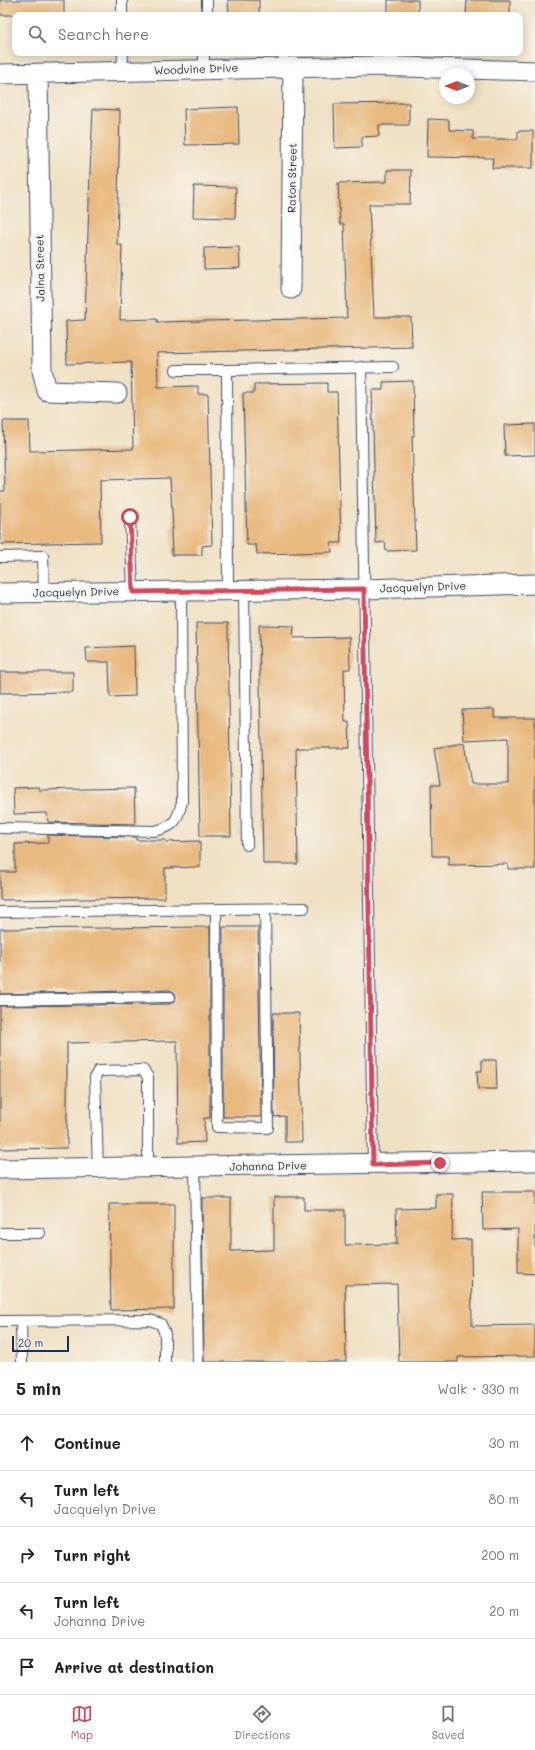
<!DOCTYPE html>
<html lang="en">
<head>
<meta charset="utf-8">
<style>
  :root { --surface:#fff; --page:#f2f2f2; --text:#202124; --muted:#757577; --line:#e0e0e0; --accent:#d1495b }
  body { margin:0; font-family:Mali,sans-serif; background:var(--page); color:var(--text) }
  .compass { position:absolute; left:439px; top:68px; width:36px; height:36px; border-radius:50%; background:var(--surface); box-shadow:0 2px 10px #0003; rotate:270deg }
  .scale { position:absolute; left:12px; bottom:10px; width:57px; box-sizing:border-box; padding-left:4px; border:2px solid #1b2f5e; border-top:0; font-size:11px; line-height:14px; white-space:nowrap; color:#1b2f5e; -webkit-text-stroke:3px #f7f3e8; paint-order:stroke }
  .stop { position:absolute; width:12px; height:12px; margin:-9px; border:3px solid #d1495b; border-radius:50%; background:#fff }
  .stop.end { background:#d1495b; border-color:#fff; box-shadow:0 1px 4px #0008 }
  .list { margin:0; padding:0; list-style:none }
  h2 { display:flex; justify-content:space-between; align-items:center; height:52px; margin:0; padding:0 16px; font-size:17px }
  h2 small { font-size:13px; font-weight:400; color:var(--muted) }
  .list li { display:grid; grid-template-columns:26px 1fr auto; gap:12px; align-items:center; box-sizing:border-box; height:56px; padding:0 16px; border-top:1px solid var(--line) }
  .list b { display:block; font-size:15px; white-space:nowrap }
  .list p { margin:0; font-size:13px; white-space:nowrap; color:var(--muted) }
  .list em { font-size:13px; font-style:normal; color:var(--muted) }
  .icon { flex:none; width:22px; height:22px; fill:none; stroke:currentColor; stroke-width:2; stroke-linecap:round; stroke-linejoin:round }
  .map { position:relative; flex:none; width:535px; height:1362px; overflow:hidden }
  .search { position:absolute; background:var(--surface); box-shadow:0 2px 10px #0003; left:12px; right:12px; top:12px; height:44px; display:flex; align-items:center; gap:10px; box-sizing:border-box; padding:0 14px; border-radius:8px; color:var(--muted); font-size:15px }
  .sheet { height:332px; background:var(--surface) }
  nav { display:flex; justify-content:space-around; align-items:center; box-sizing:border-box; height:56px; border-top:1px solid var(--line); background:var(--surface); font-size:11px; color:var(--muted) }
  nav a { display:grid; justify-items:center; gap:2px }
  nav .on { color:var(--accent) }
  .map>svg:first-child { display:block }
</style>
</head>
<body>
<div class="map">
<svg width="535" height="1362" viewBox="0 0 535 1362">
  <rect width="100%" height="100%" fill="#f7f3e8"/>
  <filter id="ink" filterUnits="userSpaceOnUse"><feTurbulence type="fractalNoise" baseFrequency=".025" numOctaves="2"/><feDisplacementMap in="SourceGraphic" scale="8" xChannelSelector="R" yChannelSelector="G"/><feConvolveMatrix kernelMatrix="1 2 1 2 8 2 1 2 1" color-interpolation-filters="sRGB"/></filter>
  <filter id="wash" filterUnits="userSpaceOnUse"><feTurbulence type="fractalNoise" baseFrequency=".012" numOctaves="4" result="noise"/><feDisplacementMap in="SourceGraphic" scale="16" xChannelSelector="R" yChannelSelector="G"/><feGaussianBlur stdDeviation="0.9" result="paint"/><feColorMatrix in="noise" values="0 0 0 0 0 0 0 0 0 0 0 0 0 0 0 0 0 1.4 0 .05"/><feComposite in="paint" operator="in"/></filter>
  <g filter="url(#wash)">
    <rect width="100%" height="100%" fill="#f0e1c4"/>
    <g id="blocks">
      <!-- building -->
      <path fill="#e9ba80" d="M 0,0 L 64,0 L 64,15 L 0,15 Z
        M 228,0 L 259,0 L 259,15 L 229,15 Z
        M 388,0 L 418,0 L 418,15 L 388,15 Z
        M 467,0 L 510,0 L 510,15 L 466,15 Z
        M 409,103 L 409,125 L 379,125 L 379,136 L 362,137 L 362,147 L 335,148 L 334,104 Z
        M 238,107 L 239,144 L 185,145 L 184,109 Z
        M 93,109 L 120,110 L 117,245 L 122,245 L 120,320 L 157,319 L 157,322 L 347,318 L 344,224 L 340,224 L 338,183 L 387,182 L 387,170 L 411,170 L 410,204 L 369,204 L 374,317 L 411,317 L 412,347 L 157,353 L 158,387 L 198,386 L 198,394 L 208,394 L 212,545 L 202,546 L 202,555 L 172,555 L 171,529 L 173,529 L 170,478 L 100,480 L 101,542 L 0,544 L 0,491 L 5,491 L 3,421 L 29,421 L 30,451 L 133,449 L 131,362 L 67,364 L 66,321 L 85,320 L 90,173 Z
        M 428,119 L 449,120 L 449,130 L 473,131 L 473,139 L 518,139 L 518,131 L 533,131 L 533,168 L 492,168 L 493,158 L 427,157 Z
        M 194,186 L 236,187 L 235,218 L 193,217 Z
        M 239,247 L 240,268 L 204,269 L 204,248 Z
        M 413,381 L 414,436 L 412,436 L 416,550 L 386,551 L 385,542 L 376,543 L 372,390 L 383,390 L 383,382 Z
        M 327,383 L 327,392 L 337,392 L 341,543 L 331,543 L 332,552 L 257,554 L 256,545 L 247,545 L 243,393 L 254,393 L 254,384 Z
        M 535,424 L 535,455 L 505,456 L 504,425 Z
        M 196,623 L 228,623 L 231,836 L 200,836 Z
        M 259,625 L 294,626 L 293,638 L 349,637 L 350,669 L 344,669 L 345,722 L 349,722 L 350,748 L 296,748 L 298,864 L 263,864 Z
        M 134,646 L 135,696 L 110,697 L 109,662 L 87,662 L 86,648 Z
        M 0,672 L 73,672 L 73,692 L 0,693 Z
        M 494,709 L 494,718 L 535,718 L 535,869 L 508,869 L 508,864 L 449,865 L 449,856 L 432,856 L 431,785 L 440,785 L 434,748 L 464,743 L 471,784 L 508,784 L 508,738 L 464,740 L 462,710 Z
        M 39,787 L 39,790 L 134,788 L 135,824 L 48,822 L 47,813 L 14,814 L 13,788 Z
        M 48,835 L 136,837 L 136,840 L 166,840 L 166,842 L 200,841 L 200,867 L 165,868 L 165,898 L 0,900 L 0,872 L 15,872 L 15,844 L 48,843 Z
        M 210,927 L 210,1118 L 204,1118 L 205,1142 L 178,1143 L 177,1041 L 67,1043 L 67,1148 L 0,1149 L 0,1006 L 170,1004 L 174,1002 L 176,997 L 175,993 L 170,990 L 0,994 L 0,929 Z
        M 223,927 L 258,927 L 261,1117 L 223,1117 Z
        M 273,1013 L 299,1013 L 302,1142 L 285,1142 L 285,1116 L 274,1117 Z
        M 482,1060 L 496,1060 L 497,1089 L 478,1089 L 477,1071 L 482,1071 Z
        M 482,1192 L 535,1192 L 535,1274 L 518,1273 L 518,1229 L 483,1230 Z
        M 436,1194 L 453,1194 L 452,1240 L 471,1239 L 472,1326 L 535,1325 L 535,1356 L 458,1357 L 458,1362 L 399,1362 L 397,1284 L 345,1285 L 346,1362 L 204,1362 L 202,1198 L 231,1198 L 231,1251 L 274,1250 L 274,1197 L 304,1197 L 304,1210 L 345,1210 L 345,1245 L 397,1244 L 396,1209 L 436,1208 Z
        M 109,1204 L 174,1204 L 174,1309 L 111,1310 Z"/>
    </g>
  </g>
  <g filter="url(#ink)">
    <use href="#blocks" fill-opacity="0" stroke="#3b4a6d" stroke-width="1"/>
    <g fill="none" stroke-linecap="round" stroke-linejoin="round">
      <defs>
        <path id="service" d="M 122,0 L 122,15
          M 207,15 L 207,0
          M 204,53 L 204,69
          M 283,67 L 284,53
          M 122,71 L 123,53
          M 361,367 L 373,1165
          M 176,370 L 227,370
          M 130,517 L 133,591
          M 0,557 L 43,556 L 44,593
          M 228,590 L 227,370 L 393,367
          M 244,590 L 247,845
          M 0,828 L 155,831 C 175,826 177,821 182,802 L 181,591
          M 216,910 L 217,1127 L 268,1128 L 265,909
          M 0,912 L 304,908
          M 0,1000 L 170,997
          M 195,1167 L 198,1362
          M 98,1168 L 95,1077 L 98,1071 L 143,1070 L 148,1077 L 148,1168
          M 0,1233 L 40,1233
          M 0,1321 L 150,1320 L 161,1324 L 165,1334 L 165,1362
          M 21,1321 L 22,1362"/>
        <path id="minor" d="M 0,74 L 373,66 L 535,71
          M 38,74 L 42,370 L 47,391 L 117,393
          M 291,289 L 293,66
          M 0,593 L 364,589 L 535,584
          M 0,1169 L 535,1161"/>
      </defs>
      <!-- service casing -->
      <use href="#service" stroke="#3b4a6d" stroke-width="12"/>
      <!-- minor casing -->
      <use href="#minor" stroke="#3b4a6d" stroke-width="21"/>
      <!-- service -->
      <use href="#service" stroke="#fff" stroke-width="10"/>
      <!-- minor -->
      <use href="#minor" stroke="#fff" stroke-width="19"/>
    </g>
  </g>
  <g fill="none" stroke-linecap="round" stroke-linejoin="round" filter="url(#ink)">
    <!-- route -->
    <path stroke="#d1495b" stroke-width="5" d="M 130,517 L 133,592 L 364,589 L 373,1165 L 440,1163"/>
  </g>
  <g text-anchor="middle" stroke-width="4" stroke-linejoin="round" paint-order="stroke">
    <!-- street labels -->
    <g font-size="11" fill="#1b2f5e" stroke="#f7f3e8">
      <text transform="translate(196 69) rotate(-2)" y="4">Woodvine Drive</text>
      <text transform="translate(292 178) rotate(-89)" y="4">Raton Street</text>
      <text transform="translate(40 268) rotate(-91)" y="4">Jalna Street</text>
      <text transform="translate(423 587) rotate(-2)" y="4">Jacquelyn Drive</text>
      <text transform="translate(76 592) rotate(-1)" y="4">Jacquelyn Drive</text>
      <text transform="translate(268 1166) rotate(-1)" y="4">Johanna Drive</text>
    </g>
  </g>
</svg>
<svg class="compass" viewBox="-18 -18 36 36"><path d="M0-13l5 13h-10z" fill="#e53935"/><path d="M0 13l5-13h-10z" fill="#757577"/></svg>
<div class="scale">20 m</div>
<div class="stop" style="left:130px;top:517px"></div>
<div class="stop end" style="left:440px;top:1163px"></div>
<div class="search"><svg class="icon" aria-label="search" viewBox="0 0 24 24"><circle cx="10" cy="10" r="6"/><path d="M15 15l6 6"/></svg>Search here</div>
</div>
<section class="sheet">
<h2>5 min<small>Walk · 330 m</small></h2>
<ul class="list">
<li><svg class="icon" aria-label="ahead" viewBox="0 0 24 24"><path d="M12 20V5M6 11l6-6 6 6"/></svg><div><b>Continue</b></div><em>30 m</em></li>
<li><svg class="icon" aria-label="left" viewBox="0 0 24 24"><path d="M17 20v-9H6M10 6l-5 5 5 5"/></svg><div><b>Turn left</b><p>Jacquelyn Drive</p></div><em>80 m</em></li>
<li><svg class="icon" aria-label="right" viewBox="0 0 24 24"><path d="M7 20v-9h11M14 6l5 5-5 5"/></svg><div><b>Turn right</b></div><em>200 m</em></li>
<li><svg class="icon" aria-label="left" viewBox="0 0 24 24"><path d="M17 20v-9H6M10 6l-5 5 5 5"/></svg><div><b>Turn left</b><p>Johanna Drive</p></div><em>20 m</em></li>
<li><svg class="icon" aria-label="arrive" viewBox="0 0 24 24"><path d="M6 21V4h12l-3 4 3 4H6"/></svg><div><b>Arrive at destination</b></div></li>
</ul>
</section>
<nav>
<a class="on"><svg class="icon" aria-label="map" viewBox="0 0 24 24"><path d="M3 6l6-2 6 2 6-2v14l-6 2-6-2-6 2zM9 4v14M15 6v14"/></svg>Map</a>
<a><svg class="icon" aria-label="directions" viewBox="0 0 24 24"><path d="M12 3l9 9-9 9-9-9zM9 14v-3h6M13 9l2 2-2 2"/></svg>Directions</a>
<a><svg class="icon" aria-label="saved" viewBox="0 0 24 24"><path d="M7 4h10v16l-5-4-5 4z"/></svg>Saved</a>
</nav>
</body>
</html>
